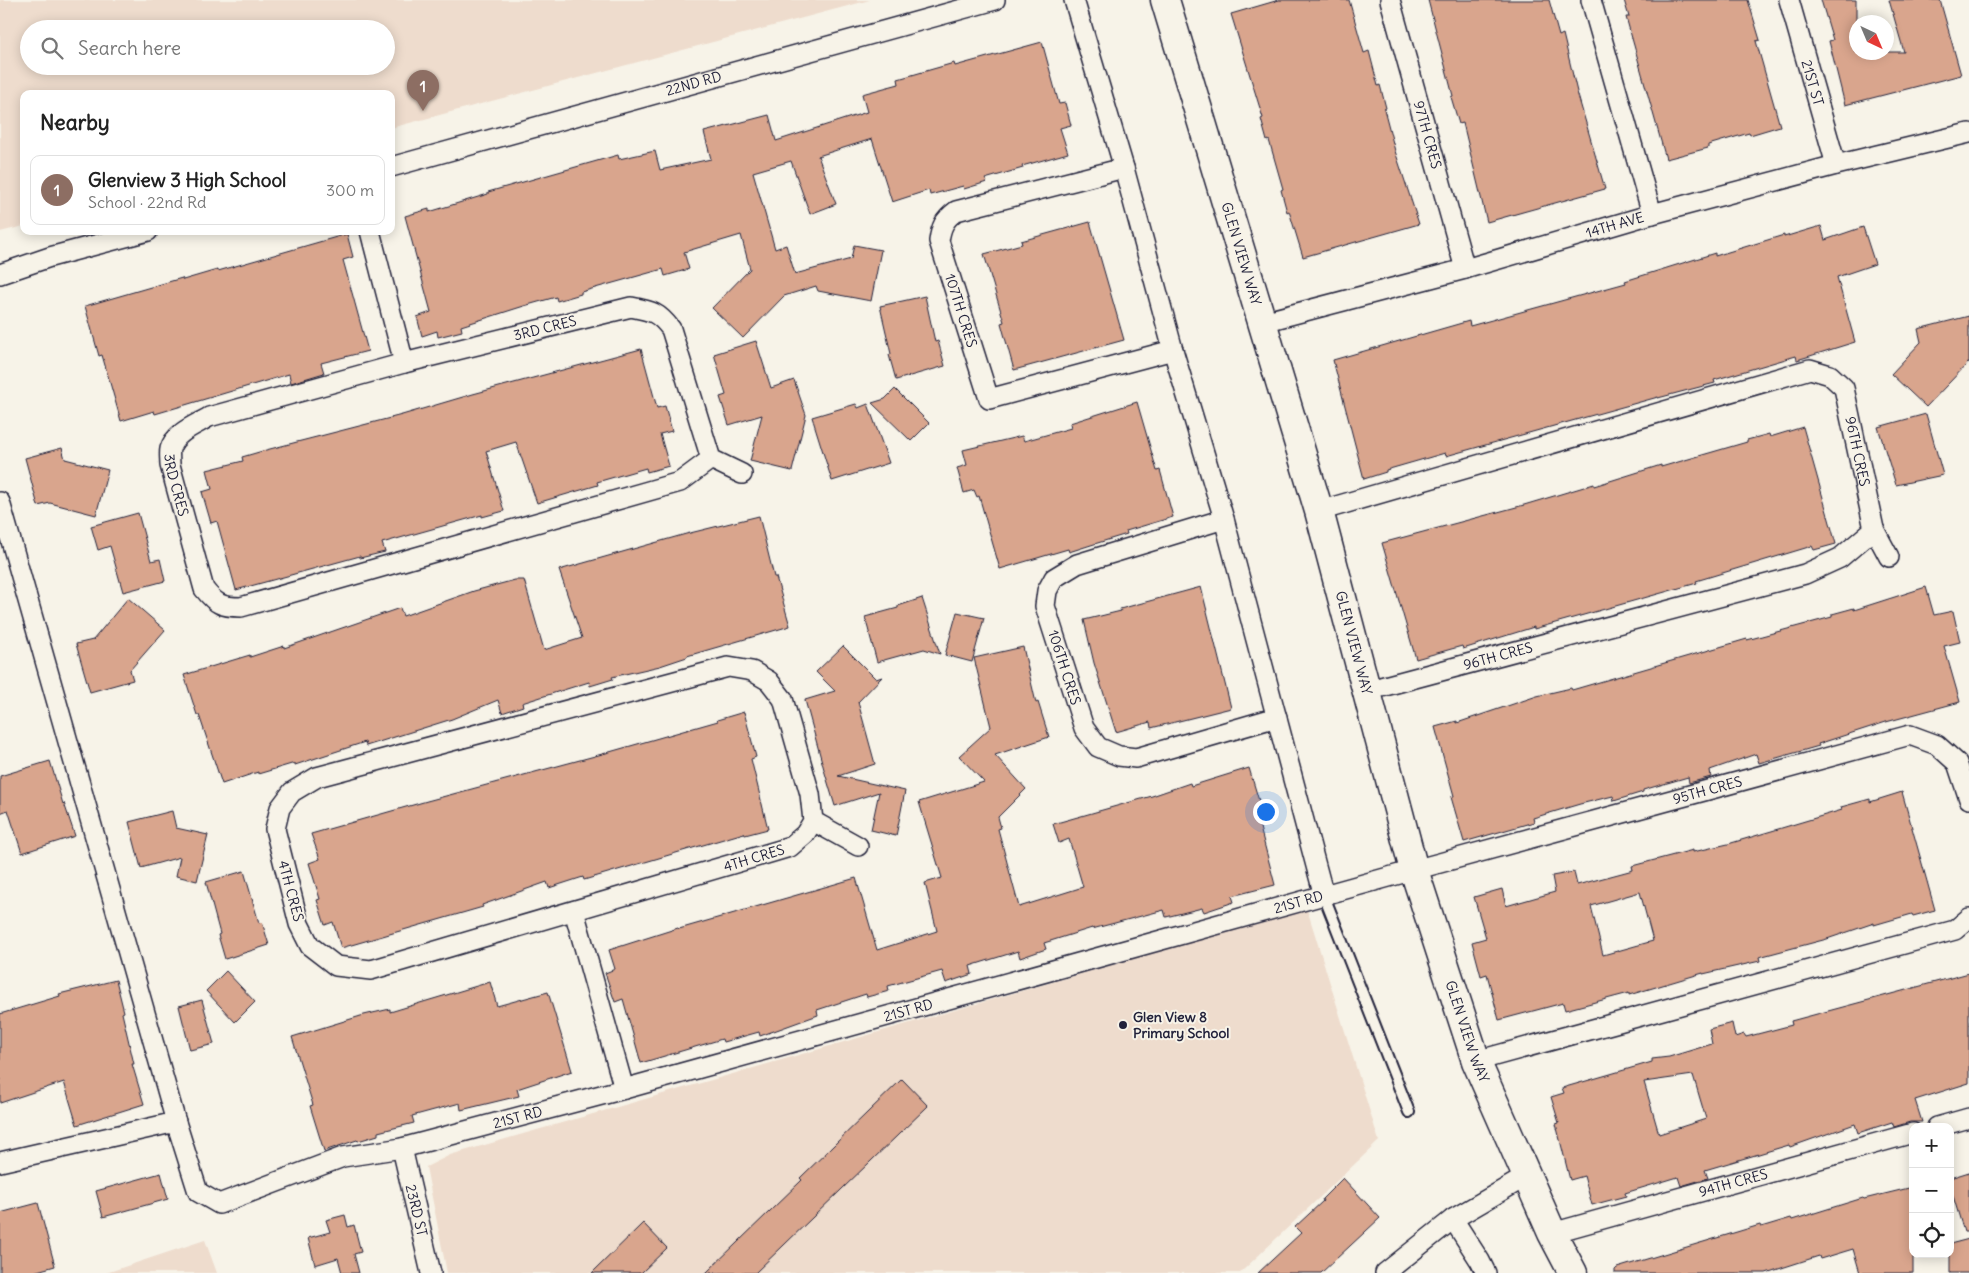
<!DOCTYPE html>
<html lang="en">
<head>
<meta charset="utf-8">
<style>
  :root { --surface:#fff; --page:#f2f2f2; --text:#222; --muted:#767676; --line:#e0e0e0; --accent:#db2777 }
  body { margin:0; font-family:Delius,sans-serif; background:var(--page); color:var(--text) }
  .controls { position:absolute; right:15px; bottom:15px; display:grid; overflow:hidden; border-radius:10px; box-shadow:0 2px 12px #0003 }
  .controls button { width:45px; height:45px; display:grid; place-items:center; padding:0; border:0; border-bottom:1px solid var(--line); background:var(--surface); color:var(--text); font:25px sans-serif }
  .compass { position:absolute; left:1849px; top:15px; width:45px; height:45px; border-radius:50%; background:var(--surface); box-shadow:0 2px 12px #0003; rotate:136deg }
  .you { position:absolute; left:1265px; top:811px; width:18px; height:18px; margin:-12px; border:4px solid #fff; border-radius:50%; background:#1a73e8; box-shadow:0 0 0 8px #1a73e833 }
  .badge { display:grid; place-items:center; width:32px; height:32px; border-radius:50%; background:var(--accent); color:#fff; font-size:16px; font-weight:700 }
  .pin { position:absolute; translate:-50% -41px; filter:drop-shadow(0 1px 2px #0008) }
  .pin::after { content:''; position:absolute; top:26px; width:18px; height:15px; background:inherit; clip-path:polygon(0 0,100% 0,50% 100%) }
  .list { margin:0; padding:0; list-style:none }
  h2 { display:flex; justify-content:space-between; align-items:center; height:65px; margin:0; padding:0 20px; font-size:21px }
  h2 small { font-size:16px; font-weight:400; color:var(--muted) }
  .list li { display:grid; grid-template-columns:32px 1fr auto; gap:15px; align-items:center; box-sizing:border-box; height:70px; margin:0 10px 10px; padding:0 10px; border:1px solid var(--line); border-radius:10px }
  .list b { display:block; font-size:19px; white-space:nowrap }
  .list p { margin:0; font-size:16px; white-space:nowrap; color:var(--muted) }
  .list em { font-size:16px; font-style:normal; color:var(--muted) }
  .icon { flex:none; width:28px; height:28px; fill:none; stroke:currentColor; stroke-width:2; stroke-linecap:round; stroke-linejoin:round }
  .map { position:relative; flex:none; width:1969px; height:1273px; overflow:hidden }
  .search { position:absolute; background:var(--surface); box-shadow:0 2px 12px #0003; left:20px; top:20px; width:375px; height:55px; display:flex; align-items:center; gap:12px; box-sizing:border-box; padding:0 18px; border-radius:28px; color:var(--muted); font-size:19px }
  .panel { position:absolute; background:var(--surface); box-shadow:0 2px 12px #0003; left:20px; top:90px; width:375px; height:145px; border-radius:10px }
  .map>svg:first-child { display:block }
</style>
</head>
<body>
<div class="map">
<svg width="1969" height="1273" viewBox="0 0 1969 1273">
  <rect width="100%" height="100%" fill="#f7f3e8"/>
  <filter id="ink" filterUnits="userSpaceOnUse"><feTurbulence type="fractalNoise" baseFrequency=".02" numOctaves="2"/><feDisplacementMap in="SourceGraphic" scale="10" xChannelSelector="R" yChannelSelector="G"/><feConvolveMatrix kernelMatrix="1 2 1 2 8 2 1 2 1" color-interpolation-filters="sRGB"/></filter>
  <g filter="url(#ink)">
    <!-- built -->
    <path fill="#eedccd" fill-rule="evenodd" d="M 0,0 L 870,0 L 391,128 L 391,94 L 24,94 L 24,226 L 0,232 ZM 29,29 L 386,29 L 386,66 L 29,66 Z
      M 1307,909 L 1379,1141 L 1240,1273 L 447,1273 L 426,1167 L 450,1155 Z
      M 205,1240 L 217,1273 L 106,1273 Z"/>
    <!-- building -->
    <path fill="#d9a58d" stroke="#22223b" fill-rule="evenodd" d="M 1279,0 L 1349,0 L 1364,53 L 1369,51 L 1378,86 L 1380,85 L 1386,108 L 1384,109 L 1395,151 L 1419,224 L 1303,257 L 1289,211 L 1287,212 L 1281,190 L 1283,189 L 1269,140 L 1267,141 L 1261,119 L 1263,118 L 1231,14 Z
      M 1428,0 L 1549,0 L 1559,36 L 1563,34 L 1577,92 L 1605,189 L 1487,222 L 1463,123 L 1459,124 L 1451,97 L 1453,96 Z
      M 1624,0 L 1748,0 L 1760,40 L 1756,41 L 1780,126 L 1750,135 L 1749,133 L 1708,145 L 1708,148 L 1666,159 L 1626,17 L 1629,17 Z
      M 1821,0 L 1856,0 L 1856,52 L 1904,52 L 1889,0 L 1940,0 L 1961,75 L 1845,105 L 1829,41 L 1833,40 Z
      M 1042,42 L 1059,104 L 1065,103 L 1071,125 L 1060,128 L 1068,153 L 1022,166 L 1023,168 L 985,179 L 987,182 L 964,189 L 963,186 L 930,195 L 929,190 L 892,202 L 872,139 L 818,156 L 836,204 L 810,214 L 791,161 L 753,172 L 775,249 L 786,245 L 795,274 L 851,259 L 854,245 L 881,250 L 871,301 L 818,291 L 816,286 L 784,296 L 743,338 L 712,308 L 750,269 L 741,235 L 684,252 L 689,269 L 665,276 L 663,269 L 581,292 L 581,294 L 557,301 L 556,297 L 524,306 L 461,326 L 462,331 L 438,337 L 437,331 L 422,336 L 417,317 L 431,312 L 405,216 L 429,209 L 429,212 L 488,194 L 488,192 L 618,155 L 619,159 L 655,151 L 660,170 L 711,159 L 704,132 L 769,115 L 776,141 L 867,112 L 862,94 L 899,84 L 898,79 L 954,63 L 955,66 Z
      M 1090,222 L 1124,340 L 1014,370 L 1001,323 L 1004,322 L 984,254 L 1022,244 L 1021,241 Z
      M 1821,226 L 1825,240 L 1863,227 L 1875,264 L 1837,277 L 1855,342 L 1797,360 L 1796,356 L 1714,380 L 1715,383 L 1692,389 L 1658,398 L 1658,397 L 1446,456 L 1445,453 L 1386,470 L 1386,472 L 1364,479 L 1333,360 L 1469,321 L 1470,326 L 1626,283 L 1625,281 L 1715,253 L 1715,256 L 1784,235 L 1784,237 Z
      M 347,234 L 353,257 L 343,260 L 368,351 L 321,363 L 324,373 L 291,383 L 289,374 L 155,414 L 154,411 L 121,421 L 102,355 L 99,356 L 85,306 L 182,278 L 183,280 L 217,270 L 218,271 Z
      M 925,296 L 935,342 L 938,341 L 945,366 L 896,380 L 889,355 L 891,354 L 880,306 Z
      M 1969,316 L 1969,362 L 1926,407 L 1891,374 L 1921,342 L 1918,329 Z
      M 756,341 L 771,388 L 794,380 L 806,415 L 792,471 L 750,461 L 762,415 L 729,425 L 720,397 L 726,395 L 714,354 Z
      M 641,349 L 657,408 L 665,406 L 672,431 L 660,434 L 669,466 L 647,472 L 646,468 L 597,482 L 598,485 L 537,503 L 516,442 L 486,451 L 504,511 L 482,517 L 482,515 L 382,543 L 385,552 L 360,558 L 360,556 L 236,590 L 217,521 L 211,523 L 202,492 L 212,489 L 207,470 L 243,461 L 242,457 L 266,450 L 402,415 L 473,394 Z
      M 895,389 L 929,423 L 911,441 L 872,403 L 885,399 Z
      M 1137,402 L 1157,471 L 1160,470 L 1173,517 L 1126,531 L 1127,534 L 1091,545 L 1069,552 L 1068,549 L 1000,569 L 979,496 L 977,497 L 974,490 L 964,493 L 957,468 L 967,465 L 963,450 L 1022,436 L 1024,441 L 1071,428 L 1070,423 Z
      M 856,404 L 858,408 L 868,404 L 889,463 L 832,481 L 812,417 Z
      M 1926,414 L 1943,475 L 1896,485 L 1878,427 Z
      M 1803,427 L 1836,544 L 1814,550 L 1812,546 L 1696,581 L 1697,583 L 1534,629 L 1534,627 L 1463,649 L 1462,646 L 1416,659 L 1382,543 L 1524,505 L 1594,484 L 1594,486 L 1661,465 L 1661,467 L 1747,442 L 1747,440 L 1769,434 L 1770,437 Z
      M 62,448 L 65,459 L 108,470 L 96,515 L 50,503 L 38,506 L 25,458 Z
      M 138,513 L 151,561 L 160,559 L 165,581 L 123,592 L 110,546 L 98,550 L 91,526 Z
      M 759,516 L 774,577 L 776,577 L 790,626 L 687,656 L 687,657 L 660,666 L 612,677 L 613,679 L 590,686 L 589,682 L 522,703 L 523,706 L 502,713 L 498,700 L 452,719 L 366,746 L 365,742 L 295,765 L 295,763 L 258,774 L 258,772 L 222,784 L 199,715 L 197,715 L 184,675 L 250,655 L 250,657 L 284,646 L 284,648 L 400,608 L 403,616 L 474,591 L 515,580 L 524,580 L 544,650 L 582,638 L 559,570 L 686,534 Z
      M 1201,587 L 1231,708 L 1151,728 L 1150,722 L 1116,732 L 1094,663 L 1084,620 L 1121,611 L 1120,609 Z
      M 1926,587 L 1934,615 L 1953,611 L 1960,642 L 1944,646 L 1960,702 L 1886,722 L 1818,744 L 1819,746 L 1759,763 L 1756,754 L 1710,770 L 1711,777 L 1689,783 L 1688,777 L 1643,790 L 1643,792 L 1614,801 L 1613,796 L 1580,804 L 1533,818 L 1534,822 L 1464,842 L 1451,797 L 1454,796 L 1435,727 L 1457,721 L 1457,723 L 1537,696 L 1571,688 L 1572,690 L 1747,639 L 1747,640 L 1832,617 L 1832,614 L 1854,608 L 1854,610 Z
      M 128,598 L 165,630 L 130,670 L 133,680 L 90,692 L 76,644 L 93,640 Z
      M 922,598 L 940,654 L 924,649 L 877,662 L 865,617 L 898,608 L 898,606 Z
      M 957,612 L 984,618 L 972,662 L 945,655 Z
      M 843,646 L 876,679 L 882,677 L 858,702 L 875,764 L 838,776 L 905,791 L 896,836 L 871,830 L 879,792 L 835,806 L 825,773 L 805,700 L 835,691 L 816,672 Z
      M 1023,647 L 1036,703 L 1038,702 L 1049,737 L 995,755 L 1026,789 L 998,817 L 1001,828 L 998,829 L 1019,907 L 1083,887 L 1069,839 L 1059,843 L 1053,824 L 1152,796 L 1190,783 L 1191,786 L 1249,768 L 1263,814 L 1257,816 L 1275,885 L 1232,896 L 1234,902 L 1204,912 L 1202,908 L 1166,917 L 1164,910 L 1092,929 L 1092,928 L 1044,943 L 1046,949 L 1020,958 L 1018,951 L 970,966 L 972,974 L 946,983 L 942,971 L 888,986 L 889,991 L 867,997 L 866,994 L 817,1010 L 818,1015 L 760,1036 L 759,1032 L 723,1042 L 722,1039 L 641,1063 L 623,999 L 615,1002 L 605,973 L 615,969 L 609,950 L 678,928 L 679,929 L 856,878 L 877,950 L 937,931 L 925,883 L 942,878 L 919,802 L 984,782 L 959,756 L 991,727 L 974,658 Z
      M 744,712 L 756,757 L 751,759 L 768,829 L 745,835 L 744,833 L 584,880 L 583,877 L 549,888 L 547,882 L 482,905 L 483,907 L 341,948 L 333,922 L 325,925 L 317,900 L 320,899 L 309,863 L 320,859 L 311,834 L 427,801 L 606,753 L 718,721 L 717,720 Z
      M 50,761 L 63,804 L 64,803 L 75,836 L 22,853 L 8,810 L 0,813 L 0,776 Z
      M 1902,792 L 1935,910 L 1913,916 L 1912,914 L 1874,925 L 1874,923 L 1827,939 L 1759,957 L 1760,961 L 1703,974 L 1703,973 L 1629,995 L 1629,993 L 1565,1010 L 1563,1003 L 1499,1020 L 1487,974 L 1481,976 L 1472,942 L 1486,938 L 1474,897 L 1502,889 L 1506,906 L 1555,892 L 1552,876 L 1574,872 L 1577,885 L 1633,870 L 1632,866 L 1693,850 L 1693,852 L 1728,844 L 1842,810 L 1841,807 L 1870,799 L 1870,802 ZM 1640,892 L 1653,941 L 1603,955 L 1591,906 Z
      M 172,811 L 176,828 L 208,835 L 197,881 L 176,876 L 180,857 L 141,868 L 129,822 Z
      M 244,871 L 259,923 L 262,922 L 269,945 L 225,959 L 218,935 L 220,934 L 206,882 Z
      M 226,971 L 255,1002 L 235,1022 L 206,991 Z
      M 1969,973 L 1969,1083 L 1915,1100 L 1922,1122 L 1910,1122 L 1894,1127 L 1892,1122 L 1858,1133 L 1855,1124 L 1790,1147 L 1789,1145 L 1705,1170 L 1708,1178 L 1681,1186 L 1678,1177 L 1625,1193 L 1626,1196 L 1592,1205 L 1584,1176 L 1570,1180 L 1556,1124 L 1559,1123 L 1551,1097 L 1564,1093 L 1562,1088 L 1652,1062 L 1652,1059 L 1669,1057 L 1712,1044 L 1709,1029 L 1732,1023 L 1735,1037 L 1744,1034 L 1746,1037 L 1792,1025 L 1791,1021 ZM 1693,1075 L 1706,1119 L 1659,1134 L 1644,1082 Z
      M 116,980 L 124,1012 L 122,1013 L 134,1064 L 132,1064 L 144,1104 L 77,1125 L 64,1082 L 0,1103 L 0,1014 L 60,996 L 59,994 Z
      M 490,982 L 497,1006 L 548,992 L 572,1071 L 517,1089 L 519,1096 L 461,1110 L 460,1103 L 412,1116 L 414,1123 L 378,1132 L 378,1135 L 358,1141 L 357,1140 L 324,1151 L 310,1106 L 313,1105 L 292,1037 L 364,1015 L 390,1009 L 390,1012 Z
      M 202,1000 L 214,1044 L 190,1050 L 179,1006 Z
      M 902,1079 L 928,1106 L 755,1273 L 706,1273 L 802,1180 L 800,1178 Z
      M 1969,1172 L 1969,1232 L 1964,1232 L 1950,1186 L 1950,1178 Z
      M 161,1173 L 168,1199 L 103,1217 L 96,1191 Z
      M 1343,1178 L 1380,1218 L 1321,1273 L 1258,1273 L 1301,1233 L 1295,1227 L 1323,1201 L 1322,1199 Z
      M 1913,1187 L 1913,1273 L 1860,1273 L 1853,1249 L 1820,1259 L 1819,1256 L 1766,1273 L 1615,1273 L 1615,1270 L 1617,1268 L 1760,1225 L 1761,1227 L 1791,1218 L 1792,1220 L 1863,1198 L 1864,1199 Z
      M 38,1203 L 55,1266 L 30,1273 L 0,1273 L 0,1213 Z
      M 345,1215 L 348,1227 L 354,1225 L 361,1252 L 354,1254 L 359,1273 L 342,1273 L 338,1258 L 315,1265 L 308,1238 L 330,1232 L 326,1220 Z
      M 643,1223 L 667,1248 L 641,1273 L 592,1273 Z
      M 1969,1239 L 1969,1273 L 1950,1273 L 1950,1244 Z"/>
    <g fill="none" stroke-linecap="round" stroke-linejoin="round">
      <defs>
        <path id="lane" d="M 1324,896 L 1409,1112"/>
        <g id="street">
          <path d="M 1074,0 L 1124,168 L 1173,350 L 1224,519 L 1324,896"/>
          <path id="s1" d="M 1390,0 L 1465,269"/>
          <path d="M 1591,0 L 1652,214"/>
          <path id="s2" d="M 1789,0 L 1836,165"/>
          <path id="s3" d="M 391,167 L 995,0"/>
          <path id="s4" d="M 1124,168 L 956,211 C 944,220 941,227 939,241 L 989,399 L 1173,350"/>
          <path d="M 370,231 L 404,363"/>
          <path d="M 0,274 L 50,257 L 148,231"/>
          <path id="s5" d="M 1263,322 L 1465,269 L 1652,214 L 1836,165 L 1969,133"/>
          <path id="s6" d="M 711,459 L 671,329 C 658,312 652,311 631,307 L 404,363 L 209,417 C 196,425 175,432 170,449 C 169,453 170,460 170,465 L 204,589 C 216,604 221,607 241,607 L 680,482 L 711,459 L 742,474"/>
          <path id="s7" d="M 0,502 L 176,1122 L 198,1192 L 219,1204 L 343,1157 L 402,1148 L 624,1089 L 1414,870 L 1910,735 L 1937,745 L 1957,763 L 1969,799"/>
          <path id="s8" d="M 1319,511 L 1810,369 L 1830,375 L 1844,388 L 1874,529 L 1840,558 L 1805,574 L 1366,691"/>
          <path id="s9" d="M 1224,519 L 1077,564 L 1054,578 L 1047,591 L 1045,606 L 1084,728 L 1098,747 L 1119,756 L 1136,758 L 1277,717"/>
          <path d="M 1874,529 L 1889,557"/>
          <path d="M 728,667 L 752,671 L 769,681 L 783,699 L 810,794 L 813,821 L 805,834 L 790,847 L 371,970 L 336,966 L 310,946 L 299,924 L 275,829 L 280,808 L 292,792 L 317,777 Z"/>
          <path d="M 813,821 L 858,846"/>
          <path d="M 574,911 L 624,1089"/>
          <path d="M 1476,1061 L 1955,930 L 1969,918"/>
          <path d="M 1937,1127 L 1969,1118"/>
          <path id="s10" d="M 402,1148 L 431,1273"/>
          <path d="M 0,1162 L 176,1122"/>
          <path id="s11" d="M 1552,1233 L 1913,1133"/>
          <path d="M 1385,1273 L 1453,1219"/>
          <path d="M 1486,1273 L 1480,1261 L 1453,1219 L 1527,1176"/>
        </g>
        <g id="secondary">
          <path id="s12" d="M 1165,0 L 1319,511 L 1414,870 L 1476,1061 L 1552,1233 L 1573,1273"/>
        </g>
      </defs>
      <!-- lane casing -->
      <use href="#lane" stroke="#22223b" stroke-width="14"/>
      <!-- street casing -->
      <use href="#street" stroke="#22223b" stroke-width="22"/>
      <!-- secondary casing -->
      <use href="#secondary" stroke="#22223b" stroke-width="31"/>
      <!-- lane -->
      <use href="#lane" stroke="#f7f3e8" stroke-width="10"/>
      <!-- street -->
      <use href="#street" stroke="#f7f3e8" stroke-width="19"/>
      <!-- secondary -->
      <use href="#secondary" stroke="#f7f3e8" stroke-width="28"/>
    </g>
  </g>
  <!-- markers -->
  <circle fill="#22223b" stroke="#f7f3e8" stroke-width="2" cx="1123" cy="1025" r="5"/>
  <g text-anchor="middle" stroke-width="4" stroke-linejoin="round" paint-order="stroke">
    <!-- street labels -->
    <g font-size="14" fill="#22223b" stroke="#f7f3e8">
      <text dy="5" stroke="none"><textPath href="#s2" startOffset="86">21ST ST</textPath></text>
      <text dy="5" stroke="none"><textPath href="#s3" startOffset="314">22ND RD</textPath></text>
      <text dy="5" stroke="none"><textPath href="#s1" startOffset="140">97TH CRES</textPath></text>
      <text dy="5" stroke="none"><textPath href="#s5" startOffset="365">14TH AVE</textPath></text>
      <text dy="5" stroke="none"><textPath href="#s12" startOffset="265">GLEN VIEW WAY</textPath></text>
      <text dy="5" stroke="none"><textPath href="#s4" startOffset="282">107TH CRES</textPath></text>
      <text transform="translate(545 328) rotate(-14)" y="5">3RD CRES</text>
      <text dy="5" stroke="none"><textPath href="#s8" startOffset="616">96TH CRES</textPath></text>
      <text dy="5" stroke="none"><textPath href="#s6" startOffset="708">3RD CRES</textPath></text>
      <text dy="5" stroke="none"><textPath href="#s12" startOffset="670">GLEN VIEW WAY</textPath></text>
      <text transform="translate(1498 656) rotate(-15)" y="5">96TH CRES</text>
      <text dy="5" stroke="none"><textPath href="#s9" startOffset="275">106TH CRES</textPath></text>
      <text dy="5" stroke="none"><textPath href="#s7" startOffset="2288">95TH CRES</textPath></text>
      <text transform="translate(754 858) rotate(-17)" y="5">4TH CRES</text>
      <text transform="translate(291 891) rotate(75)" y="5">4TH CRES</text>
      <text dy="5" stroke="none"><textPath href="#s7" startOffset="1864">21ST RD</textPath></text>
      <text dy="5" stroke="none"><textPath href="#s7" startOffset="1459">21ST RD</textPath></text>
      <text dy="5" stroke="none"><textPath href="#s12" startOffset="1075">GLEN VIEW WAY</textPath></text>
      <text dy="5" stroke="none"><textPath href="#s7" startOffset="1054">21ST RD</textPath></text>
      <text dy="5" stroke="none"><textPath href="#s11" startOffset="188">94TH CRES</textPath></text>
      <text dy="5" stroke="none"><textPath href="#s10" startOffset="64">23RD ST</textPath></text>
    </g>
    <!-- poi labels -->
    <g font-size="14" font-weight="bold" fill="#22223b" stroke="#f7f3e8" text-anchor="start">
      <text x="1133" y="1022">Glen View 8<tspan x="1133" dy="16">Primary School</tspan></text>
    </g>
  </g>
</svg>
<div class="controls">
<button>+</button>
<button>−</button>
<button><svg class="icon" aria-label="locate" viewBox="0 0 24 24"><circle cx="12" cy="12" r="6"/><path d="M12 2v4M12 18v4M2 12h4M18 12h4"/></svg></button>
</div>
<svg class="compass" viewBox="-18 -18 36 36"><path d="M0-13l5 13h-10z" fill="#e53935"/><path d="M0 13l5-13h-10z" fill="#767676"/></svg>
<div class="you"></div>
<div class="pin badge" style="left:423px;top:111px;background:#8d6e63">1</div>
<div class="search"><svg class="icon" aria-label="search" viewBox="0 0 24 24"><circle cx="10" cy="10" r="6"/><path d="M15 15l6 6"/></svg>Search here</div>
<section class="panel">
<h2>Nearby<small></small></h2>
<ul class="list">
<li><span class="badge" style="background:#8d6e63">1</span><div><b>Glenview 3 High School</b><p>School · 22nd Rd</p></div><em>300 m</em></li>
</ul>
</section>
</div>
</body>
</html>
